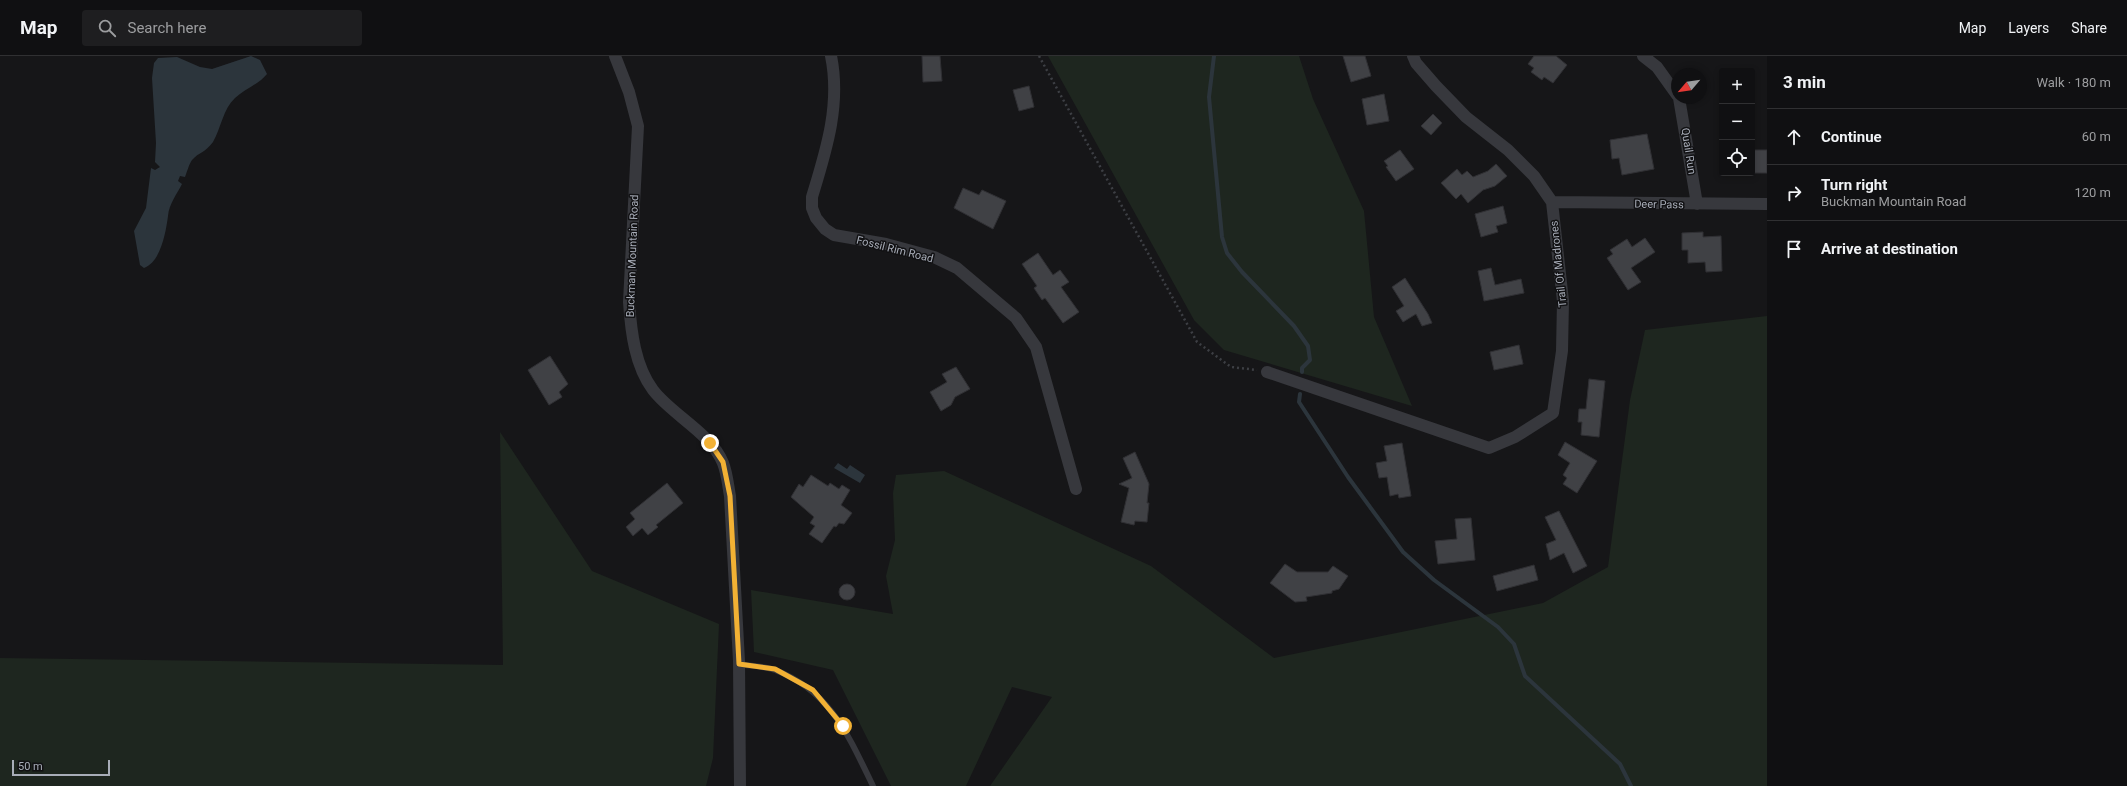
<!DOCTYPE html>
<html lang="en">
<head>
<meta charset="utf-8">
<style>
  :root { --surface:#101012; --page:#1e1e20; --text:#f1f3f6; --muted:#9c9d9f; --line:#303032 }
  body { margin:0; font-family:Roboto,sans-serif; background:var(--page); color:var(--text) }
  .controls { position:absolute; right:12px; top:12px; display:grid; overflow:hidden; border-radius:4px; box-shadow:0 2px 6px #0003 }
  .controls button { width:36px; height:36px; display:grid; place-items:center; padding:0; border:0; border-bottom:1px solid var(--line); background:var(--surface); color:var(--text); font:20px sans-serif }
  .compass { position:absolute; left:1671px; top:12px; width:36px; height:36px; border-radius:50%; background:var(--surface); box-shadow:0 2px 6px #0003; rotate:241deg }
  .scale { position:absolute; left:12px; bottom:10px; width:98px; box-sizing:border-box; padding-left:4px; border:2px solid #a8adb8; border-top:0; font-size:11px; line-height:14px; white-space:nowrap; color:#a8adb8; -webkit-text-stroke:3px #111113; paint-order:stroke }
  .stop { position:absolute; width:12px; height:12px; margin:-9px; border:3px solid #f2b134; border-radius:50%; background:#fff }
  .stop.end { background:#f2b134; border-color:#fff; box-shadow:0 1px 4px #0008 }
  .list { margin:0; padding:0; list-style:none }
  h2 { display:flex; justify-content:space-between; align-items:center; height:52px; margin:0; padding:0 16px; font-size:17px }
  h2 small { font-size:13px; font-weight:400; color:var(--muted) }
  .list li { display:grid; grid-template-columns:26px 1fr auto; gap:12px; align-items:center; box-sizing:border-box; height:56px; padding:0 16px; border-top:1px solid var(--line) }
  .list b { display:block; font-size:15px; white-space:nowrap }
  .list p { margin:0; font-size:13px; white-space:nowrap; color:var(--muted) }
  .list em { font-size:13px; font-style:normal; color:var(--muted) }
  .icon { flex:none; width:22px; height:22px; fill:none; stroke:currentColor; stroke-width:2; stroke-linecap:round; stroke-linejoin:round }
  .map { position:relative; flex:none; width:1767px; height:730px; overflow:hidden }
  header { display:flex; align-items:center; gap:24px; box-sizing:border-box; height:56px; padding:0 20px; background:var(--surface); border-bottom:1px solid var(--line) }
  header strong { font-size:19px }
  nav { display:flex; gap:22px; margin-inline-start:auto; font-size:14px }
  .search { width:280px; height:36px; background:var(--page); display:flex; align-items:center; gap:10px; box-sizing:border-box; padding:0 14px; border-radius:4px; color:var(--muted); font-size:15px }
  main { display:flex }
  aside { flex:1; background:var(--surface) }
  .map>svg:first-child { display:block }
</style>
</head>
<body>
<header>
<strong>Map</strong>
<div class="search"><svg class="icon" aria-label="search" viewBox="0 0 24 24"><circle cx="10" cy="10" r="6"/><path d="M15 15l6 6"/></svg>Search here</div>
<nav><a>Map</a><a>Layers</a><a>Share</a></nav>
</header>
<main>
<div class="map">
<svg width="1767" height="730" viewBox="0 0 1767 730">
  <rect width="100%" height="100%" fill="#161618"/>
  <!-- green -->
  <path fill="#1e261f" d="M 1048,0 L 1299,0 L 1313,43 L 1364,155 L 1374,261 L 1412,350 L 1224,294 L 1194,264 Z
    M 1767,260 L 1767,730 L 990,730 L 1052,641 L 1012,631 L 966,730 L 891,730 L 833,614 L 754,596 L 751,534 L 893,558 L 886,520 L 895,484 L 893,437 L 896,419 L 944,415 L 1151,510 L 1274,602 L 1543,547 L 1608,511 L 1630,344 L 1645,274 Z
    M 500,376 L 592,515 L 719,568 L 713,702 L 706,730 L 0,730 L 0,602 L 503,609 Z"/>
  <!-- water -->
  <path fill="#2c353c" d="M 251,0 L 260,4 L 267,18 C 259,28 245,33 235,42 C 223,53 221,72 213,86 C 205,97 199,96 192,104 C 189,108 187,116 185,121 L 180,120 L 178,125 L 182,128 C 177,138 169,148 168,160 C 166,175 161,206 144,212 L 140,209 L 134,175 L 146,152 L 151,112 L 155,114 L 160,111 L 155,106 L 156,87 L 152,22 L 154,7 L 158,2 L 177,1 L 200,11 L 212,13 Z
    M 838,407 L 847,413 L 850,409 L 865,419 L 860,427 L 834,412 Z"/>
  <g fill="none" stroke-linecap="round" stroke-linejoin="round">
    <!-- stream -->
    <path stroke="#2c353c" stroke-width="4" d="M 1214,0 L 1209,41 L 1222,181 L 1227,197 L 1242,216 L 1294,270 L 1308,290 L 1310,304 L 1302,312 L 1302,316
      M 1300,338 L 1299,346 L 1348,421 L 1403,496 L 1434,524 L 1498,571 L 1514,588 L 1525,620 L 1620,708 L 1631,730"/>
  </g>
  <!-- building -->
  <path fill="#404145" stroke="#303034" d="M 922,0 L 940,0 L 942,25 L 923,26 Z
    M 1343,0 L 1365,0 L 1371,20 L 1351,26 Z
    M 1534,0 L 1556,0 L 1567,9 L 1553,27 L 1544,21 L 1542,24 L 1531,16 L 1534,12 L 1528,8 Z
    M 1029,30 L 1034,51 L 1019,55 L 1013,34 Z
    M 1384,38 L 1389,65 L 1367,69 L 1362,43 Z
    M 1433,58 L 1442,67 L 1431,79 L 1421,70 Z
    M 1647,78 L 1654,113 L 1622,119 L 1619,102 L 1612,103 L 1610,84 Z
    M 1400,94 L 1414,113 L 1396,125 L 1386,111 L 1388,110 L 1384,105 Z
    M 1752,94 L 1767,94 L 1767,117 L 1752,117 Z
    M 1496,108 L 1507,120 L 1495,130 L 1483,134 L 1468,147 L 1461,138 L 1456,143 L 1441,127 L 1457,113 L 1462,119 L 1467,115 L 1473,121 L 1488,115 Z
    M 963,132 L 979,139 L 982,134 L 1006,145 L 993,173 L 954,152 Z
    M 1503,150 L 1507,167 L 1496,170 L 1498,176 L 1481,181 L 1475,158 Z
    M 1703,176 L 1703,181 L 1721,180 L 1722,215 L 1706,216 L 1705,206 L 1688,207 L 1688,194 L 1682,194 L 1682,177 Z
    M 1645,182 L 1655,196 L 1631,212 L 1641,226 L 1628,234 L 1607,202 L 1613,198 L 1610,194 L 1627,183 L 1632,191 Z
    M 1038,197 L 1053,219 L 1060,214 L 1069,226 L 1061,231 L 1079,256 L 1063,267 L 1045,242 L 1042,244 L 1034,232 L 1037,230 L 1022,208 Z
    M 1491,212 L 1495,229 L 1521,223 L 1524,237 L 1484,245 L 1478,215 Z
    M 1405,222 L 1428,258 L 1432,267 L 1422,270 L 1416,258 L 1403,266 L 1396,255 L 1404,250 L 1392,231 Z
    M 1519,289 L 1523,308 L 1494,314 L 1490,296 Z
    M 550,300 L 568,328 L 559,336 L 562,341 L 549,349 L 528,314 Z
    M 956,311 L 970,333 L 955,341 L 951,349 L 941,355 L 930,336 L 947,326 L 942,318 Z
    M 1589,323 L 1605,325 L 1599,381 L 1581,379 L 1582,366 L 1578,366 L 1579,353 L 1586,353 Z
    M 1565,386 L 1597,405 L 1577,437 L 1563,428 L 1567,422 L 1563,419 L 1570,407 L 1558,399 Z
    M 1402,387 L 1411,440 L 1399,442 L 1398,438 L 1390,440 L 1387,421 L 1379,422 L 1376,407 L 1387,405 L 1384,390 Z
    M 1135,396 L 1149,428 L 1147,447 L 1149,447 L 1147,466 L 1135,465 L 1134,469 L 1121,466 L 1129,432 L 1119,428 L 1132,422 L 1123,402 Z
    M 811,419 L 828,430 L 830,427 L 839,433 L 842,429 L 850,434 L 841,449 L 852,457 L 844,468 L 839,467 L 836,471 L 834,470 L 822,487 L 809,478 L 815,470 L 810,467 L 814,461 L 791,441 L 799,428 L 803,431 Z
    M 667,427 L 683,447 L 656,469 L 658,471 L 648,479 L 642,472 L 633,480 L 626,471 L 635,463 L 630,457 Z
    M 1559,455 L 1587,510 L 1573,517 L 1564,497 L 1550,504 L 1546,488 L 1556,484 L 1545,461 Z
    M 1471,462 L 1475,504 L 1438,508 L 1435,485 L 1457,483 L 1455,463 Z
    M 1285,508 L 1297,516 L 1328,516 L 1333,510 L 1348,520 L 1339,533 L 1332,535 L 1332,537 L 1306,541 L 1307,545 L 1295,546 L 1270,527 Z
    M 1534,509 L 1538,524 L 1497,535 L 1493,520 Z
    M839 536a8 8 0 1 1 16 0a8 8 0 1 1-16 0Z"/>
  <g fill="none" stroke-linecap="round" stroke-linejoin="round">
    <!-- path -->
    <path stroke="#3d3f44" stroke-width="2.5" stroke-dasharray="2 3" stroke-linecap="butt" d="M 1039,0 L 1197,286 L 1231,311 L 1257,314"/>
    <!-- lane -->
    <path stroke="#37383d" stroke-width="6" d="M 739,608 C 750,610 764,610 775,614 C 831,635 849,681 873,730"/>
    <!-- street -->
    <path stroke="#37383d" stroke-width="12" d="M 615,0 L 629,36 L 638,70 L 629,246 C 631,276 635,310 653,334 C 672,359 711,377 723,407 C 727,417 728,429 730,440 L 739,605 L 740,730
      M 831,0 C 841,49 826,95 812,141 L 812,152 L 816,162 L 825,173 L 834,179 L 886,188 L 934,201 L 957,212 L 1016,262 L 1036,291 L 1076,433
      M 1643,0 L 1657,11 L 1677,39
      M 1679,42 L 1697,148
      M 1552,146 L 1767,148
      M 1267,316 L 1489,392 L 1515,381 L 1553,357 L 1562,295 L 1563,245 L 1552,146 L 1534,120 L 1508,94 L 1466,61 L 1436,30 L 1416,7 L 1413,0"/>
  </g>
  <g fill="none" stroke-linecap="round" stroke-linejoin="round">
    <!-- route -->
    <path stroke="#f2b134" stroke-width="5" d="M 710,387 L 723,406 L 730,440 L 739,608 L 775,613 L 813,634 L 843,670"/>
  </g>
  <g text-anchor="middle" stroke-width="3" stroke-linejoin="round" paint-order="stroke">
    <!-- street labels -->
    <g font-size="11" fill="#a8adb8" stroke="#111113">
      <text transform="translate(1689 95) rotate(81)" y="4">Quail Run</text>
      <text transform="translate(1659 148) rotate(1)" y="4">Deer Pass</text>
      <text transform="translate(895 193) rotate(14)" y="4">Fossil Rim Road</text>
      <text transform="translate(632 200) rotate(-88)" y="4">Buckman Mountain Road</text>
      <text transform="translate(1558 208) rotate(-96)" y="4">Trail Of Madrones</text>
    </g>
  </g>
</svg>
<div class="controls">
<button>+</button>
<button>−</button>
<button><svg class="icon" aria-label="locate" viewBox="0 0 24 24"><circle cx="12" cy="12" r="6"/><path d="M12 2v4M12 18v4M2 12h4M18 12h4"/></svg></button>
</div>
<svg class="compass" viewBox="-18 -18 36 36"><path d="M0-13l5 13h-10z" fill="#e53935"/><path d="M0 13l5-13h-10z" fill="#9c9d9f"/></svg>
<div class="scale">50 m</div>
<div class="stop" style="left:843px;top:670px"></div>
<div class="stop end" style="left:710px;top:387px"></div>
</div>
<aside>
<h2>3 min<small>Walk · 180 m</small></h2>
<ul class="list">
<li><svg class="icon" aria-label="ahead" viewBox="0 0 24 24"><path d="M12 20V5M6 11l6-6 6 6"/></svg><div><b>Continue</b></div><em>60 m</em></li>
<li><svg class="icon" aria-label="right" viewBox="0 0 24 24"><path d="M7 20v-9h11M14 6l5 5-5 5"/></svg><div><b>Turn right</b><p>Buckman Mountain Road</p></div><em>120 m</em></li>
<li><svg class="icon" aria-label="arrive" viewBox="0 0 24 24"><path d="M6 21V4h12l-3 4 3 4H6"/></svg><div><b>Arrive at destination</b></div></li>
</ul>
</aside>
</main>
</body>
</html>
